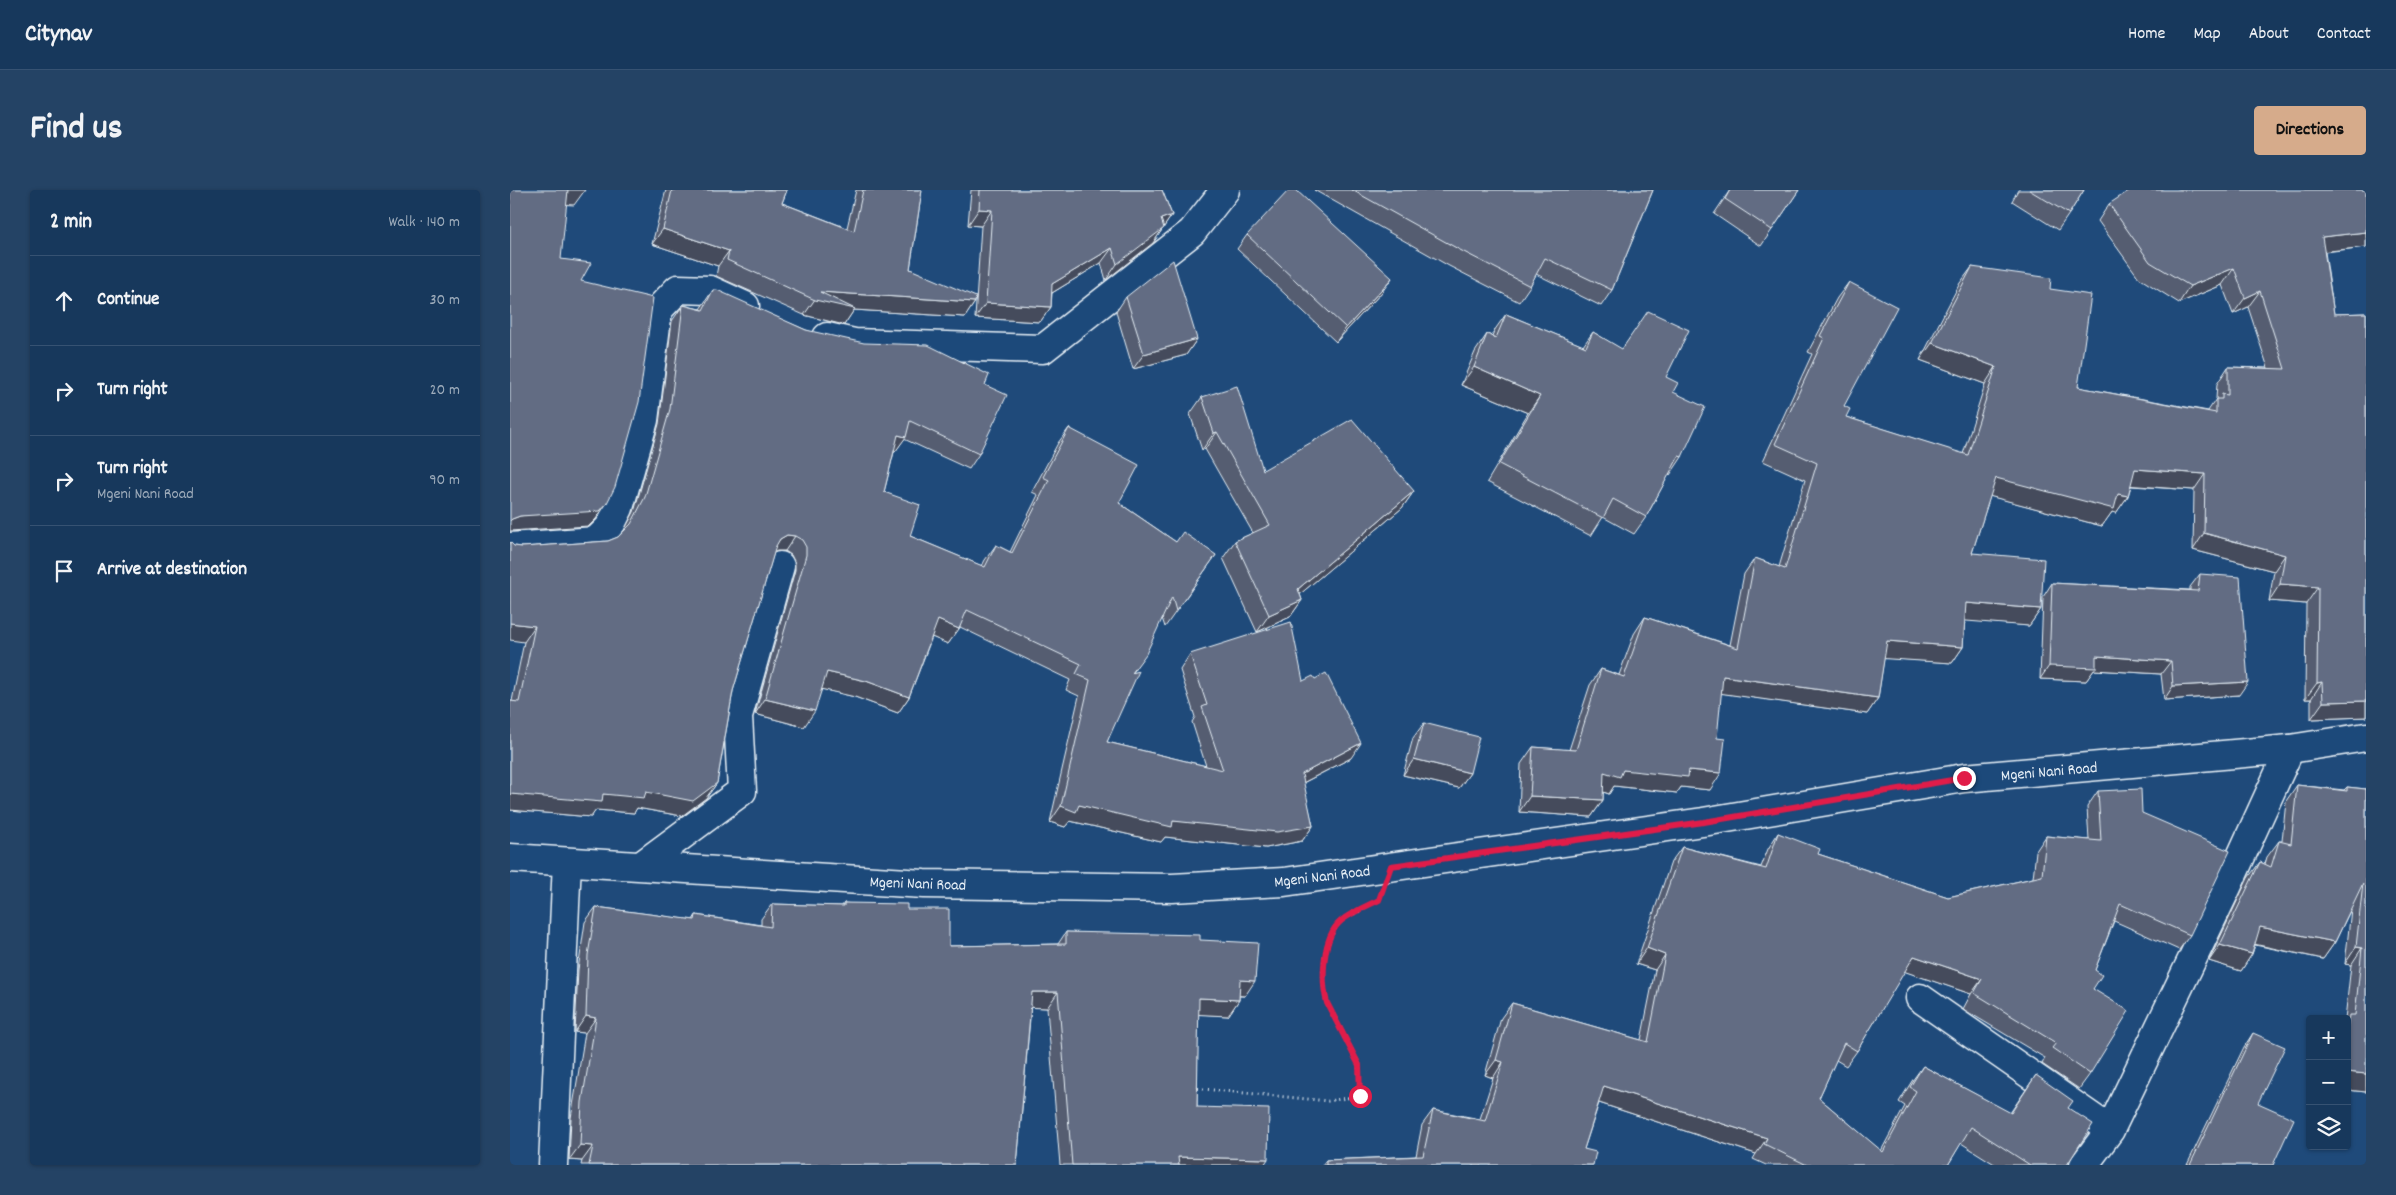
<!DOCTYPE html>
<html lang="en">
<head>
<meta charset="utf-8">
<style>
  :root { --surface:#17385c; --page:#244365; --text:#f1f3f6; --muted:#9eacbb; --line:#365272; --accent:#d6ab8b }
  body { margin:0; font-family:Dekko,sans-serif; background:var(--page); color:var(--text) }
  .controls { position:absolute; right:15px; bottom:15px; display:grid; overflow:hidden; border-radius:5px; box-shadow:0 1px 4px #0004 }
  .controls button { width:45px; height:45px; display:grid; place-items:center; padding:0; border:0; border-bottom:1px solid var(--line); background:var(--surface); color:var(--text); font:25px sans-serif }
  .stop { position:absolute; width:15px; height:15px; margin:-11px; border:4px solid #e11d48; border-radius:50%; background:#fff }
  .stop.end { background:#e11d48; border-color:#fff; box-shadow:0 1px 5px #0008 }
  .list { margin:0; padding:0; list-style:none }
  h2 { display:flex; justify-content:space-between; align-items:center; height:65px; margin:0; padding:0 20px; font-size:21px }
  h2 small { font-size:16px; font-weight:400; color:var(--muted) }
  .list li { display:grid; grid-template-columns:32px 1fr auto; gap:15px; align-items:center; box-sizing:border-box; height:90px; padding:0 20px; border-top:1px solid var(--line) }
  .list b { display:block; font-size:19px; white-space:nowrap }
  .list p { margin:0; font-size:16px; white-space:nowrap; color:var(--muted) }
  .list em { font-size:16px; font-style:normal; color:var(--muted) }
  .icon { flex:none; width:28px; height:28px; fill:none; stroke:currentColor; stroke-width:2; stroke-linecap:round; stroke-linejoin:round }
  .map { position:relative; flex:none; width:1856px; height:975px; overflow:hidden; border-radius:5px }
  header { display:flex; align-items:center; gap:30px; box-sizing:border-box; height:70px; padding:0 25px; background:var(--surface); border-bottom:1px solid var(--line) }
  header strong { font-size:24px }
  nav { display:flex; gap:28px; margin-inline-start:auto; font-size:18px }
  .intro { display:flex; align-items:center; justify-content:space-between; box-sizing:border-box; height:120px; padding:0 30px }
  h1 { margin:0; font-size:35px }
  .button { padding:12px 22px; border-radius:5px; background:var(--accent); color:#111; font-size:18px; font-weight:700 }
  main { display:flex; gap:30px; padding:0 30px }
  aside { flex:1; background:var(--surface); border-radius:5px; box-shadow:0 1px 4px #0004 }
  .map>svg:first-child { display:block }
</style>
</head>
<body>
<header>
<strong>Citynav</strong>
<nav><a>Home</a><a>Map</a><a>About</a><a>Contact</a></nav>
</header>
<div class="intro"><h1>Find us</h1><a class="button">Directions</a></div>
<main>
<aside>
<h2>2 min<small>Walk · 140 m</small></h2>
<ul class="list">
<li><svg class="icon" aria-label="ahead" viewBox="0 0 24 24"><path d="M12 20V5M6 11l6-6 6 6"/></svg><div><b>Continue</b></div><em>30 m</em></li>
<li><svg class="icon" aria-label="right" viewBox="0 0 24 24"><path d="M7 20v-9h11M14 6l5 5-5 5"/></svg><div><b>Turn right</b></div><em>20 m</em></li>
<li><svg class="icon" aria-label="right" viewBox="0 0 24 24"><path d="M7 20v-9h11M14 6l5 5-5 5"/></svg><div><b>Turn right</b><p>Mgeni Nani Road</p></div><em>90 m</em></li>
<li><svg class="icon" aria-label="arrive" viewBox="0 0 24 24"><path d="M6 21V4h12l-3 4 3 4H6"/></svg><div><b>Arrive at destination</b></div></li>
</ul>
</aside>
<div class="map">
<svg width="1856" height="975" viewBox="0 0 1856 975">
  <rect width="100%" height="100%" fill="#1f4a7a"/>
  <filter id="ink" filterUnits="userSpaceOnUse"><feTurbulence type="fractalNoise" baseFrequency=".02" numOctaves="2"/><feDisplacementMap in="SourceGraphic" scale="10" xChannelSelector="R" yChannelSelector="G"/><feConvolveMatrix kernelMatrix="1 2 1 2 8 2 1 2 1" color-interpolation-filters="sRGB"/></filter>
  <g filter="url(#ink)">
    <g fill="none" stroke-linecap="round" stroke-linejoin="round">
      <defs>
        <path id="street" d="M 317,147 L 344,153 L 533,159 L 682,42 L 715,0
          M 0,357 L 86,351 L 99,338 L 109,318 L 134,230 L 148,120 L 168,99 L 200,100 L 235,116
          M 132,675 L 232,601 L 228,526 L 270,376
          M 1410,808 L 1600,940
          M 43,975 L 57,672
          M 1574,975 L 1600,940 L 1717,697 L 1780,559"/>
        <path id="secondary" d="M 0,668 L 414,694 L 662,698 L 774,692 L 1193,632 L 1454,588 L 1780,559 L 1856,547"/>
      </defs>
      <!-- street casing -->
      <use href="#street" stroke="#e8f1f8" stroke-width="31"/>
      <!-- secondary casing -->
      <use href="#secondary" stroke="#e8f1f8" stroke-width="31"/>
      <!-- path -->
      <path stroke="#e8f1f8" stroke-width="3" stroke-dasharray="1 4" stroke-linecap="butt" d="M 683,898 L 818,911 L 850,906 L 849,875 L 817,813 C 810,787 812,754 829,733 C 834,727 846,723 853,719"/>
      <!-- street -->
      <use href="#street" stroke="#1f4a7a" stroke-width="28"/>
      <!-- secondary -->
      <use href="#secondary" stroke="#1f4a7a" stroke-width="28"/>
    </g>
    <!-- wall -->
    <path fill="#545d71" stroke="#e8f1f8" d="M 156,0 L 277,0 L 272,13 L 337,38 L 346,0 L 412,0 L 400,79 L 465,112 L 455,127 L 344,120 L 334,135 L 294,125 L 206,86 L 208,76 L 142,54 Z
      M 461,0 L 652,0 L 662,25 L 643,53 L 596,90 L 591,73 L 542,103 L 541,117 L 530,132 L 465,128 L 471,36 L 458,35 Z
      M 804,0 L 1143,0 L 1102,100 L 1091,116 L 1026,84 L 1020,96 L 1009,112 L 939,76 Z
      M 1220,0 L 1289,0 L 1251,56 L 1204,24 Z
      M 1508,0 L 1574,0 L 1559,24 L 1548,40 L 1502,11 Z
      M 1856,0 L 1856,57 L 1815,62 L 1824,124 L 1856,123 L 1856,527 L 1801,529 L 1801,509 L 1795,509 L 1796,414 L 1759,411 L 1764,381 L 1683,360 L 1684,300 L 1621,296 L 1618,306 L 1606,323 L 1602,322 L 1592,336 L 1480,306 L 1462,363 L 1531,419 L 1519,436 L 1455,430 L 1453,457 L 1442,473 L 1374,468 L 1368,508 L 1357,524 L 1211,503 L 1200,600 L 1171,597 L 1167,603 L 1104,596 L 1099,604 L 1093,602 L 1093,610 L 1081,627 L 1009,622 L 1011,574 L 1023,557 L 1059,560 L 1080,495 L 1091,479 L 1109,485 L 1124,444 L 1135,427 L 1220,455 L 1234,384 L 1245,368 L 1269,377 L 1295,290 L 1253,271 L 1302,164 L 1298,162 L 1327,108 L 1339,92 L 1334,216 L 1336,227 L 1453,264 L 1475,194 L 1410,170 L 1450,93 L 1462,77 L 1540,99 L 1568,197 L 1698,221 L 1706,209 L 1707,194 L 1718,177 L 1758,178 L 1738,117 L 1723,124 L 1712,95 L 1669,113 L 1629,88 L 1588,31 L 1599,14 Z
      M 737,45 L 872,102 L 826,152 L 727,59 Z
      M 203,100 L 296,140 L 475,195 L 469,264 L 459,279 L 394,249 L 385,262 L 384,262 L 374,302 L 400,346 L 472,376 L 475,370 L 486,355 L 500,362 L 528,305 L 522,302 L 548,253 L 559,238 L 609,313 L 666,352 L 706,365 L 655,437 L 652,428 L 623,483 L 597,552 L 696,576 L 682,532 L 685,527 L 670,480 L 680,464 L 793,491 L 841,568 L 793,593 L 803,636 L 792,651 L 756,658 L 655,647 L 651,652 L 560,631 L 555,637 L 540,632 L 569,506 L 556,500 L 560,490 L 450,437 L 438,454 L 422,447 L 399,507 L 388,523 L 345,507 L 312,499 L 294,537 L 245,524 L 285,380 L 285,373 L 281,365 L 275,361 L 267,361 L 264,362 L 223,501 L 207,593 L 196,608 L 172,626 L 127,618 L 124,623 L 86,620 L 81,627 L 0,620 L 0,511 L 2,511 L 14,452 L 4,356 L 12,357 L 98,351 L 108,347 L 115,339 L 124,322 L 149,234 L 162,131 L 173,115 L 190,119 Z
      M 616,107 L 687,149 L 676,165 L 623,179 L 606,122 Z
      M 996,124 L 1073,156 L 1083,142 L 1156,187 L 1163,202 L 1172,267 L 1160,285 L 1159,284 L 1136,327 L 1124,344 L 1093,327 L 1081,346 L 977,292 L 1018,223 L 951,195 L 965,162 L 977,144 L 982,146 L 984,141 Z
      M 692,207 L 753,280 L 904,301 L 892,318 L 790,404 L 792,410 L 780,427 L 747,442 L 713,368 L 725,351 L 743,343 L 695,259 L 692,260 L 680,224 Z
      M 1690,384 L 1729,505 L 1654,510 L 1651,484 L 1584,480 L 1576,491 L 1530,489 L 1533,407 L 1542,393 L 1680,400 L 1680,397 Z
      M 914,533 L 960,583 L 949,598 L 893,585 L 903,548 Z
      M 1787,595 L 1834,600 L 1837,597 L 1856,599 L 1856,902 L 1837,900 L 1837,829 L 1835,829 L 1841,775 L 1835,774 L 1841,719 L 1825,752 L 1813,769 L 1745,755 L 1742,764 L 1731,781 L 1699,771 L 1738,688 L 1750,672 L 1755,674 L 1757,667 L 1769,651 L 1772,651 L 1776,611 Z
      M 1588,601 L 1632,623 L 1680,745 L 1669,760 L 1604,731 L 1585,780 L 1583,799 L 1580,884 L 1569,899 L 1532,874 L 1535,868 L 1453,819 L 1461,804 L 1394,781 L 1347,861 L 1336,876 L 1326,870 L 1309,908 L 1371,961 L 1395,916 L 1389,912 L 1402,891 L 1413,876 L 1500,923 L 1526,885 L 1558,918 L 1557,975 L 1486,975 L 1451,953 L 1438,975 L 1256,975 L 1243,969 L 1246,964 L 1089,913 L 1074,959 L 1083,975 L 812,975 L 816,970 L 906,966 L 912,935 L 923,920 L 970,929 L 983,888 L 975,885 L 991,828 L 1002,813 L 1131,850 L 1145,780 L 1126,774 L 1161,672 L 1172,657 L 1251,677 L 1258,659 L 1268,643 L 1308,664 L 1438,707 L 1523,688 L 1526,661 L 1536,646 L 1579,650 L 1577,617 Z
      M 334,713 L 397,719 L 439,756 L 548,754 L 556,742 L 690,750 L 735,806 L 729,806 L 729,810 L 718,826 L 688,824 L 687,917 L 754,975 L 550,975 L 537,818 L 521,817 L 507,975 L 71,975 L 72,971 L 59,970 L 61,928 L 75,843 L 65,842 L 68,780 L 75,732 L 86,717 L 183,730 L 186,725 L 251,735 L 251,729 L 262,714 L 332,716 Z
      M 1743,843 L 1748,913 L 1763,975 L 1677,975 L 1734,857 Z"/>
    <!-- shaded-wall -->
    <path fill="#454c5c" stroke="#e8f1f8" d="M 57,0 L 75,0 L 64,15 L 47,14 Z
      M 469,19 L 482,20 L 471,36 L 458,35 Z
      M 662,25 L 643,53 L 596,90 L 607,74 L 651,29 Z
      M 153,39 L 219,61 L 208,76 L 142,54 Z
      M 1856,42 L 1856,57 L 1801,63 L 1812,47 Z
      M 602,58 L 591,73 L 532,109 L 542,94 Z
      M 1724,78 L 1712,95 L 1669,113 L 1680,96 Z
      M 882,88 L 872,102 L 826,152 L 836,138 Z
      M 1750,101 L 1738,117 L 1723,124 L 1735,108 Z
      M 310,102 L 465,112 L 455,127 L 344,120 L 334,135 L 294,125 Z
      M 476,113 L 541,117 L 530,132 L 465,128 Z
      M 687,149 L 676,165 L 623,179 L 634,164 Z
      M 1422,153 L 1486,177 L 1475,194 L 1410,170 Z
      M 964,177 L 1030,206 L 1018,223 L 951,195 Z
      M 707,242 L 695,259 L 692,260 L 704,243 Z
      M 388,245 L 396,247 L 385,262 L 378,260 Z
      M 1625,279 L 1695,284 L 1684,300 L 1614,295 Z
      M 1486,288 L 1608,304 L 1618,306 L 1606,323 L 1602,322 L 1592,336 L 1475,305 Z
      M 904,301 L 892,318 L 776,416 L 788,399 Z
      M 97,313 L 86,329 L 79,336 L 0,341 L 0,331 L 2,329 L 10,326 Z
      M 1694,343 L 1775,365 L 1764,381 L 1683,360 Z
      M 277,345 L 285,346 L 275,361 L 267,361 L 259,365 L 270,349 Z
      M 1770,394 L 1808,397 L 1796,414 L 1759,411 Z
      M 792,410 L 780,427 L 747,442 L 759,425 Z
      M 1456,413 L 1531,419 L 1519,436 L 1444,430 Z
      M 428,430 L 449,439 L 438,454 L 417,445 Z
      M 0,433 L 25,436 L 14,452 L 0,450 Z
      M 1377,451 L 1453,457 L 1442,473 L 1365,468 Z
      M 1586,466 L 1661,471 L 1651,484 L 1584,480 L 1576,491 L 1530,489 L 1539,476 Z
      M 317,482 L 356,491 L 399,507 L 388,523 L 345,507 L 306,498 Z
      M 1213,486 L 1368,508 L 1357,524 L 1201,502 Z
      M 1738,492 L 1729,505 L 1654,510 L 1663,496 Z
      M 1812,492 L 1801,509 L 1795,509 L 1807,493 Z
      M 255,509 L 305,521 L 294,537 L 245,524 Z
      M 1856,511 L 1856,527 L 1801,529 L 1813,512 Z
      M 851,553 L 841,568 L 781,599 L 792,584 Z
      M 904,569 L 960,583 L 949,598 L 893,585 Z
      M 1113,580 L 1179,580 L 1211,583 L 1200,600 L 1171,597 L 1167,603 L 1104,596 L 1099,604 L 1083,598 L 1094,582 Z
      M 207,593 L 196,608 L 172,626 L 127,618 L 124,623 L 86,620 L 81,627 L 0,620 L 0,604 L 93,604 L 136,602 Z
      M 1020,606 L 1093,610 L 1081,627 L 1009,622 Z
      M 569,615 L 663,631 L 803,636 L 792,651 L 756,658 L 655,647 L 651,652 L 560,631 L 555,637 L 540,632 L 551,616 Z
      M 1750,737 L 1825,752 L 1813,769 L 1739,753 Z
      M 1710,755 L 1742,764 L 1731,781 L 1699,771 Z
      M 1846,757 L 1852,758 L 1841,775 L 1835,774 Z
      M 1137,758 L 1155,765 L 1145,780 L 1126,774 Z
      M 1404,766 L 1472,789 L 1461,804 L 1393,781 Z
      M 730,790 L 745,791 L 735,806 L 719,805 Z
      M 522,802 L 548,802 L 537,818 L 511,817 Z
      M 689,808 L 729,810 L 718,826 L 678,824 Z
      M 76,826 L 86,828 L 75,843 L 65,842 Z
      M 986,870 L 993,872 L 983,888 L 975,885 Z
      M 1837,882 L 1856,884 L 1856,902 L 1837,900 Z
      M 1094,896 L 1257,948 L 1246,964 L 1083,911 Z
      M 70,955 L 83,956 L 72,971 L 59,970 Z
      M 668,967 L 758,969 L 754,975 L 663,975 Z"/>
    <!-- building -->
    <path fill="#626c83" stroke="#e8f1f8" d="M 0,0 L 58,0 L 51,69 L 81,73 L 71,91 L 143,108 L 129,212 L 105,297 L 97,313 L 90,321 L 10,326 L 2,329 L 0,331 Z
      M 162,0 L 277,0 L 272,13 L 344,41 L 353,0 L 412,0 L 400,79 L 466,107 L 465,112 L 310,102 L 345,119 L 305,110 L 217,70 L 219,61 L 153,39 Z
      M 470,0 L 652,0 L 662,25 L 651,29 L 654,38 L 607,74 L 602,58 L 542,94 L 541,117 L 476,113 L 482,20 L 469,19 Z
      M 779,0 L 786,0 L 882,88 L 836,138 L 737,45 Z
      M 842,0 L 1143,0 L 1102,100 L 1035,68 L 1020,96 L 950,60 Z
      M 1220,0 L 1289,0 L 1262,40 L 1215,9 Z
      M 1519,0 L 1574,0 L 1559,24 Z
      M 1620,0 L 1856,0 L 1856,42 L 1812,47 L 1824,124 L 1856,123 L 1856,511 L 1813,512 L 1812,492 L 1807,493 L 1808,397 L 1770,394 L 1775,365 L 1694,343 L 1695,284 L 1625,279 L 1618,306 L 1608,304 L 1604,319 L 1486,288 L 1462,363 L 1534,369 L 1531,419 L 1456,413 L 1453,457 L 1377,451 L 1368,508 L 1213,486 L 1207,548 L 1215,549 L 1211,583 L 1179,580 L 1178,587 L 1113,580 L 1110,587 L 1094,582 L 1093,610 L 1020,606 L 1023,557 L 1066,560 L 1091,479 L 1114,487 L 1135,427 L 1228,458 L 1245,368 L 1275,379 L 1307,273 L 1265,254 L 1314,148 L 1310,146 L 1339,92 L 1387,117 L 1334,216 L 1340,219 L 1336,227 L 1458,265 L 1486,177 L 1422,153 L 1462,77 L 1541,88 L 1540,99 L 1581,105 L 1568,197 L 1706,223 L 1706,209 L 1712,209 L 1712,204 L 1718,205 L 1718,177 L 1775,179 L 1750,101 L 1735,108 L 1724,78 L 1680,96 L 1640,72 L 1599,14 Z
      M 663,70 L 687,149 L 634,164 L 616,107 Z
      M 203,100 L 207,100 L 296,140 L 354,153 L 418,155 L 479,185 L 475,195 L 497,205 L 469,264 L 400,231 L 396,247 L 388,245 L 374,302 L 410,315 L 400,346 L 475,377 L 486,355 L 502,363 L 539,290 L 533,287 L 559,238 L 629,275 L 609,313 L 666,352 L 673,342 L 706,365 L 666,421 L 662,407 L 636,464 L 622,483 L 629,481 L 597,552 L 713,580 L 692,517 L 697,515 L 680,464 L 781,432 L 793,491 L 803,486 L 805,489 L 816,483 L 851,553 L 792,584 L 803,636 L 767,642 L 663,631 L 662,637 L 569,615 L 566,622 L 551,616 L 580,490 L 566,484 L 571,474 L 457,420 L 449,439 L 428,430 L 399,507 L 356,491 L 317,482 L 305,521 L 255,509 L 296,365 L 296,357 L 292,350 L 285,346 L 277,345 L 270,349 L 266,356 L 223,501 L 207,593 L 183,611 L 136,602 L 134,608 L 93,604 L 92,612 L 0,604 L 0,511 L 9,512 L 25,436 L 0,433 L 0,352 L 4,356 L 12,357 L 98,351 L 108,347 L 121,334 L 135,307 L 160,219 L 173,115 L 193,120 Z
      M 1138,121 L 1179,140 L 1156,187 L 1168,193 L 1163,202 L 1195,217 L 1172,267 L 1169,266 L 1136,327 L 1103,309 L 1093,328 L 989,274 L 1030,206 L 964,177 L 977,144 L 986,148 L 996,124 L 1076,157 L 1083,142 L 1112,159 Z
      M 727,196 L 753,280 L 842,229 L 904,301 L 788,399 L 792,410 L 759,425 L 725,351 L 760,335 L 707,242 L 704,243 L 692,207 Z
      M 1690,384 L 1730,387 L 1738,492 L 1663,496 L 1661,471 L 1586,466 L 1586,478 L 1539,476 L 1542,393 L 1688,401 Z
      M 914,533 L 969,547 L 960,583 L 904,569 Z
      M 1787,595 L 1837,601 L 1837,597 L 1856,599 L 1856,884 L 1837,882 L 1837,840 L 1839,825 L 1845,825 L 1852,758 L 1846,757 L 1853,693 L 1825,752 L 1750,737 L 1742,764 L 1710,755 L 1750,672 L 1761,677 L 1769,651 L 1781,654 Z
      M 1631,599 L 1632,623 L 1720,661 L 1680,745 L 1610,714 L 1585,780 L 1592,785 L 1583,799 L 1619,821 L 1580,884 L 1542,858 L 1546,853 L 1464,803 L 1472,789 L 1404,766 L 1347,861 L 1334,853 L 1309,908 L 1373,962 L 1406,901 L 1400,897 L 1413,876 L 1501,923 L 1526,885 L 1563,911 L 1558,918 L 1583,934 L 1557,975 L 1520,975 L 1461,937 L 1438,975 L 1297,975 L 1254,954 L 1257,948 L 1094,896 L 1074,959 L 1086,962 L 1083,975 L 816,975 L 816,970 L 913,966 L 923,920 L 975,931 L 993,872 L 986,870 L 1002,813 L 1138,852 L 1155,765 L 1137,758 L 1172,657 L 1256,679 L 1268,643 L 1310,659 L 1308,664 L 1438,707 L 1532,686 L 1536,646 L 1591,651 L 1588,601 Z
      M 334,713 L 397,714 L 397,719 L 439,719 L 439,756 L 556,754 L 556,742 L 690,745 L 690,750 L 748,753 L 745,791 L 730,790 L 729,810 L 689,808 L 687,917 L 759,919 L 758,969 L 668,967 L 669,975 L 562,975 L 548,802 L 522,802 L 507,975 L 79,975 L 83,956 L 70,955 L 72,912 L 86,828 L 76,826 L 78,765 L 86,717 L 185,730 L 186,725 L 261,737 L 262,714 L 334,716 Z
      M 1743,843 L 1775,857 L 1748,913 L 1784,929 L 1763,975 L 1680,975 Z"/>
  </g>
  <g fill="none" stroke-linecap="round" stroke-linejoin="round" filter="url(#ink)">
    <!-- route -->
    <path stroke="#e11d48" stroke-width="6" d="M 850,906 L 849,875 L 817,813 C 811,790 812,747 831,731 C 842,722 857,716 869,710 L 881,676 L 1194,632 L 1454,588"/>
  </g>
  <g text-anchor="middle" stroke-width="4" stroke-linejoin="round" paint-order="stroke">
    <!-- street labels -->
    <g font-size="16" fill="#e8f1f8" stroke="#1f4a7a">
      <text transform="translate(1539 580) rotate(-5)" y="6">Mgeni Nani Road</text>
      <text transform="translate(812 685) rotate(-7)" y="6">Mgeni Nani Road</text>
      <text transform="translate(408 692) rotate(2)" y="6">Mgeni Nani Road</text>
    </g>
  </g>
</svg>
<div class="controls">
<button>+</button>
<button>−</button>
<button><svg class="icon" aria-label="layers" viewBox="0 0 24 24"><path d="M12 4l9 5-9 5-9-5zM3 14l9 5 9-5"/></svg></button>
</div>
<div class="stop" style="left:850px;top:906px"></div>
<div class="stop end" style="left:1454px;top:588px"></div>
</div>
</main>
</body>
</html>
